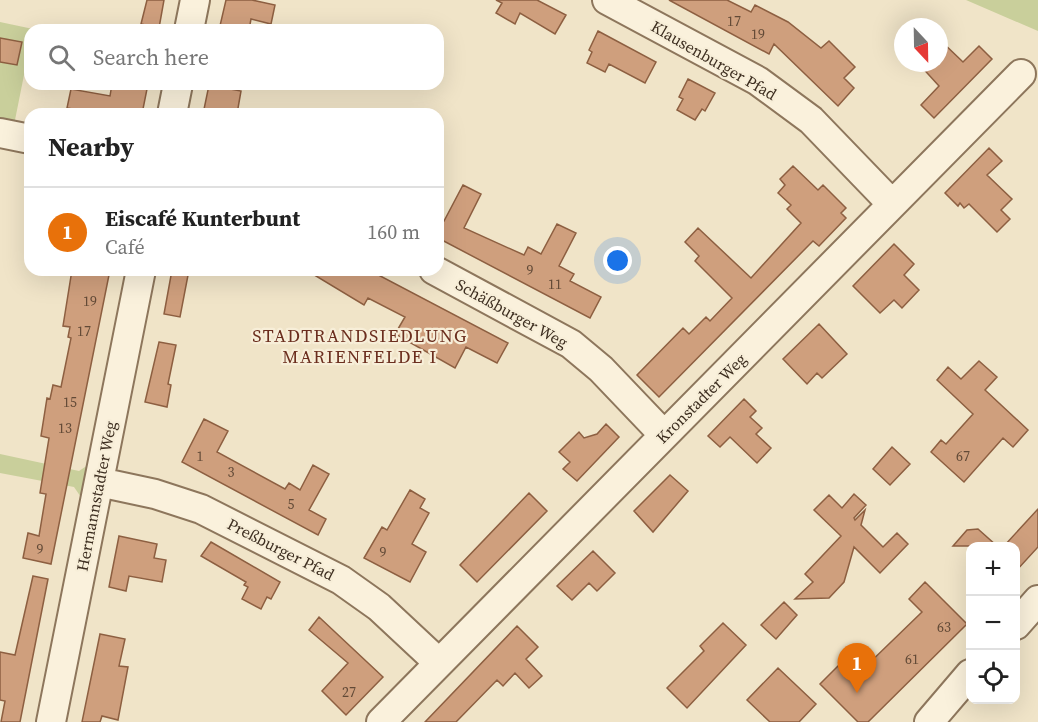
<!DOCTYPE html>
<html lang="en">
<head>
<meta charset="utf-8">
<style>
  :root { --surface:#fff; --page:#f6f6f6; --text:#222; --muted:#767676; --line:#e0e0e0; --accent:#d93025 }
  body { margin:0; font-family:"Source Serif 4",serif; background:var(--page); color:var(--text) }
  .controls { position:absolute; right:18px; bottom:18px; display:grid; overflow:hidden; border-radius:12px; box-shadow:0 6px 24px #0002 }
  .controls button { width:54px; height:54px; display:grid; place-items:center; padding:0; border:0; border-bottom:2px solid var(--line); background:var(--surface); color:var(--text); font:30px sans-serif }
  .compass { position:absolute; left:894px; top:18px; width:54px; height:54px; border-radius:50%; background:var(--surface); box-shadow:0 6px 24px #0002; rotate:158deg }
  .you { position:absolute; left:618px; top:261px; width:21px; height:21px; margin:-15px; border:4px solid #fff; border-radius:50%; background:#1a73e8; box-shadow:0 0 0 9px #1a73e833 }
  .badge { display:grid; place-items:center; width:39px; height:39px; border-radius:50%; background:var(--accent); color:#fff; font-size:20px; font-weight:700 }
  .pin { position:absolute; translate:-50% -50px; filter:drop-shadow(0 2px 3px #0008) }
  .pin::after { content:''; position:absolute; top:32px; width:21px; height:18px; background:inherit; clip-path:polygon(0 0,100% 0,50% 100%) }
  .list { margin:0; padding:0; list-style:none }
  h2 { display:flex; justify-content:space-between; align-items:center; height:78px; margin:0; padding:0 24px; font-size:26px }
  h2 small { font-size:20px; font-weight:400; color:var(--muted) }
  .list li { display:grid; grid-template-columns:39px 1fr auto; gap:18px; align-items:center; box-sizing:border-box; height:90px; padding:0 24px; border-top:2px solid var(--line) }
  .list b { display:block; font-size:22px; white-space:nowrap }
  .list p { margin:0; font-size:20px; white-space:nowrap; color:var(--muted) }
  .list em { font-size:20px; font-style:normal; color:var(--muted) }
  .icon { flex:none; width:33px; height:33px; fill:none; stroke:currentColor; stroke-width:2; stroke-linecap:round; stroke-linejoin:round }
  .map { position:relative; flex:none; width:1038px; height:722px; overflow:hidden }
  .search { position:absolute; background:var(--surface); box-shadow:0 6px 24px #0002; left:24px; top:24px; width:420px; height:66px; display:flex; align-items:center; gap:15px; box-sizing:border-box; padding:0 21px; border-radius:18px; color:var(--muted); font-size:22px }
  .panel { position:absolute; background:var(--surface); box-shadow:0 6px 24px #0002; left:24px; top:108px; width:420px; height:168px; border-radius:18px }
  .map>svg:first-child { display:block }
</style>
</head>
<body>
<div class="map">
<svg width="1038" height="722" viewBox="0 0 1038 722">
  <rect width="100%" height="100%" fill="#f0e4c8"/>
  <!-- green -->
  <path fill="#c9cf9b" d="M 966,0 L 1038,0 L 1038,31 Z
    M 0,22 L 33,29 L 30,30 L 30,45 L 13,130 L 0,127 Z
    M 0,454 L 79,471 L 94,461 L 85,503 L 74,487 L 0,473 Z"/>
  <!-- building -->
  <path fill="#cf9f7d" stroke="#8d5f41" stroke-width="1.5" d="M 147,0 L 164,0 L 159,28 L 141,24 Z
    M 226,0 L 252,0 L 275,5 L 271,24 L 251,19 L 249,30 L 219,30 Z
    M 496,0 L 537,0 L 566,15 L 555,34 L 520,13 L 515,24 L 496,13 L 502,3 Z
    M 669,0 L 727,0 L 751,12 L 755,5 L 788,22 L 821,48 L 829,41 L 855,67 L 844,78 L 854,88 L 838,106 L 774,44 L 769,54 Z
    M 598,31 L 656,62 L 645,83 L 609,64 L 605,72 L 587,63 L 592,52 L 589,50 Z
    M 0,38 L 22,42 L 17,65 L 0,62 Z
    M 939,39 L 963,62 L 979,46 L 992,59 L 934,118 L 921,105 L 939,86 L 918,63 L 939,63 Z
    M 688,79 L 715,93 L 705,111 L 702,109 L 695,120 L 677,110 L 683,99 L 679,97 Z
    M 112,84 L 148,84 L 142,114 L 100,114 L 67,108 L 71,89 L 110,96 Z
    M 209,85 L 241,91 L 237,114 L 203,114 Z
    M 989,148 L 1002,161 L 987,175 L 1012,199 L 1001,210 L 1010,219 L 997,232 L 969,204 L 964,208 L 960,203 L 958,206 L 945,193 Z
    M 793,166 L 818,190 L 823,185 L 846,208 L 841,213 L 846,218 L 819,246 L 813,241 L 809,245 L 659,397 L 637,375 L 683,328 L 689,334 L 706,317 L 710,321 L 732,298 L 695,261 L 699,256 L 685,242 L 698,228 L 751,278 L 801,223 L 787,209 L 791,205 L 778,193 L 785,185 L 780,179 Z
    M 463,185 L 481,194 L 464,228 L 524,255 L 528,247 L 541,254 L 557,224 L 576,233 L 559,266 L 574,274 L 570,281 L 601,297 L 590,318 L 438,238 L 438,218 L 444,221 Z
    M 894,244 L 914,264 L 904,275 L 919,290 L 902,308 L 894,300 L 880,313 L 853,286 Z
    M 72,270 L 110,270 L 51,564 L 23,558 L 28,533 L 39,536 L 46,494 L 40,493 L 49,438 L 41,436 L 47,398 L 50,399 L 53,385 L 61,387 L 71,338 L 68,337 L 70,327 L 63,326 Z
    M 172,270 L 189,270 L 180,317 L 164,314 Z
    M 306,270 L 369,270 L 508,343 L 497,363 L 466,347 L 455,368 L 395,334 L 405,317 L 368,298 L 364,305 Z
    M 819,324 L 847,354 L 822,378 L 817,373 L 807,384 L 783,359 Z
    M 159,342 L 176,345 L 168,384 L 171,385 L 167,407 L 145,402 Z
    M 979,361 L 997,377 L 985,390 L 1028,430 L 1013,447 L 1003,438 L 964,482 L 931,452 L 941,440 L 946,444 L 973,414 L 937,380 L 948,367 L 961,379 Z
    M 744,399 L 756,411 L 750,417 L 762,428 L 756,434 L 771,448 L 757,463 L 730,437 L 720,447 L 708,436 Z
    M 204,419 L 228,431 L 217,452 L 285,489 L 289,483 L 300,490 L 313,465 L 329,474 L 309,510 L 326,519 L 318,535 L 182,462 Z
    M 606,424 L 619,437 L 577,481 L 563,469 L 570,462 L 559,452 L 579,432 L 584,438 L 597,434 Z
    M 892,447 L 910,464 L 890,485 L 873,469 Z
    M 670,475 L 688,491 L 653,532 L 634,511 Z
    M 410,490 L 425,499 L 420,508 L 429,513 L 412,544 L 426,552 L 410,582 L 364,558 L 382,527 L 387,530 Z
    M 529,493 L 547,511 L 477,582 L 460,565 Z
    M 854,494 L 866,505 L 854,518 L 855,520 L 865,510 L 861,525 L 883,547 L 897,533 L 908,544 L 880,573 L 854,547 L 844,582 L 829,598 L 795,599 L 813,582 L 805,574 L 841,536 L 814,510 L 829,495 L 842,508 Z
    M 1038,509 L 1038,547 L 1016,571 L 1016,546 L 1004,546 Z
    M 978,529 L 997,546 L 953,546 L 967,530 Z
    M 119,536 L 157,544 L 154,558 L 166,560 L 162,582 L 129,576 L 126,591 L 109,587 Z
    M 211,542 L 280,582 L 271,599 L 267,597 L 261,609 L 242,599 L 248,587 L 244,585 L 246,582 L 201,556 Z
    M 593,551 L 615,573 L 597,591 L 589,583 L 572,600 L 557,586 Z
    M 33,576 L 48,579 L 20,722 L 1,722 L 5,701 L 0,700 L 0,652 L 15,655 Z
    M 925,582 L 967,624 L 868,722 L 858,722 L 820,684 L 846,658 L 860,672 L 922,612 L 909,599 Z
    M 784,602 L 797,615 L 776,639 L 761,625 Z
    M 319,617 L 383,677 L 346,715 L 322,691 L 348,663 L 309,630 Z
    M 723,623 L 746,645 L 687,708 L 667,688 L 704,651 L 700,646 Z
    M 517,626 L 538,647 L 526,659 L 542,676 L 529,688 L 515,673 L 503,686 L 497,680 L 456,722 L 425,722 Z
    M 100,634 L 125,639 L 119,666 L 128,667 L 118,720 L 102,716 L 100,722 L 82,722 Z
    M 778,668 L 816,704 L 799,722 L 770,722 L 747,700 Z"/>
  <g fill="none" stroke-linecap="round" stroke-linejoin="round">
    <defs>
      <path id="minor" d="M 607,0 L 758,81 L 811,120 L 892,204
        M 189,30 L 195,0
        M 172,114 L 178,84
        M 0,133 L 30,139
        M 434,270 L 571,344 L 601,369 L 664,435
        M 99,482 L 155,494 L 201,509 L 341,580 L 379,607 L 439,663
        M 1016,625 L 1038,600
        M 51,722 L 141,270
        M 381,722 L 1021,74
        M 929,722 L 970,674"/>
    </defs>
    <!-- minor casing -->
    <use href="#minor" stroke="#8d765c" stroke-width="32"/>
    <!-- minor -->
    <use href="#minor" stroke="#faf1dc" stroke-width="28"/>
  </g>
  <g text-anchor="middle" stroke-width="4.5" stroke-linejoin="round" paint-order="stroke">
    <!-- number labels -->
    <g font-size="14" fill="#624a37">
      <text x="734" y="26">17</text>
      <text x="758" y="39">19</text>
      <text x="530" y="275">9</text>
      <text x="555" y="289">11</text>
      <text x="90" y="306">19</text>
      <text x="84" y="336">17</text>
      <text x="70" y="407">15</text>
      <text x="65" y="433">13</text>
      <text x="200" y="461">1</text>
      <text x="963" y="461">67</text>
      <text x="231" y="477">3</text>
      <text x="291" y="509">5</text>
      <text x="40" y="554">9</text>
      <text x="383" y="557">9</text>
      <text x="944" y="632">63</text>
      <text x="912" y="664">61</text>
      <text x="349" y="697">27</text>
    </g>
    <!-- street labels -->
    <g font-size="16" fill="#3d2e20" stroke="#f7eed8">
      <text transform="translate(714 60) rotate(30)" y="6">Klausenburger Pfad</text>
      <text transform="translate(512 313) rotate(29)" y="6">Schäßburger Weg</text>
      <text transform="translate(701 398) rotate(-45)" y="6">Kronstadter Weg</text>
      <text transform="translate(96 496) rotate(-79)" y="6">Hermannstadter Weg</text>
      <text transform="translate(281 549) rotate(27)" y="6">Preßburger Pfad</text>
    </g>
    <!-- neighbourhood labels -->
    <g font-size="18" letter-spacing="1.5" fill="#6b2e1e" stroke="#f7eed8">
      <text x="360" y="342">STADTRANDSIEDLUNG<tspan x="360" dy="21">MARIENFELDE I</tspan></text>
    </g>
  </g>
</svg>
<div class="controls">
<button>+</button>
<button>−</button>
<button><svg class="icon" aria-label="locate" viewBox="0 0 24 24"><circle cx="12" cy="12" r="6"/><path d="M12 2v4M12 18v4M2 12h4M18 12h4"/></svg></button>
</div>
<svg class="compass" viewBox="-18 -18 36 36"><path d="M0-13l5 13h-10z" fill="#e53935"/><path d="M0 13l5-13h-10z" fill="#767676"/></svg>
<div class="you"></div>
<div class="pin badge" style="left:857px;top:693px;background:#e8710a">1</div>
<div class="search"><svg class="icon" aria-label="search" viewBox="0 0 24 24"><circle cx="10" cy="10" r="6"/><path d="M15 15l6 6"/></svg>Search here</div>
<section class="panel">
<h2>Nearby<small></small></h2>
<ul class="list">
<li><span class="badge" style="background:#e8710a">1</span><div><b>Eiscafé Kunterbunt</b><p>Café</p></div><em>160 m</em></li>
</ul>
</section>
</div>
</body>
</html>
